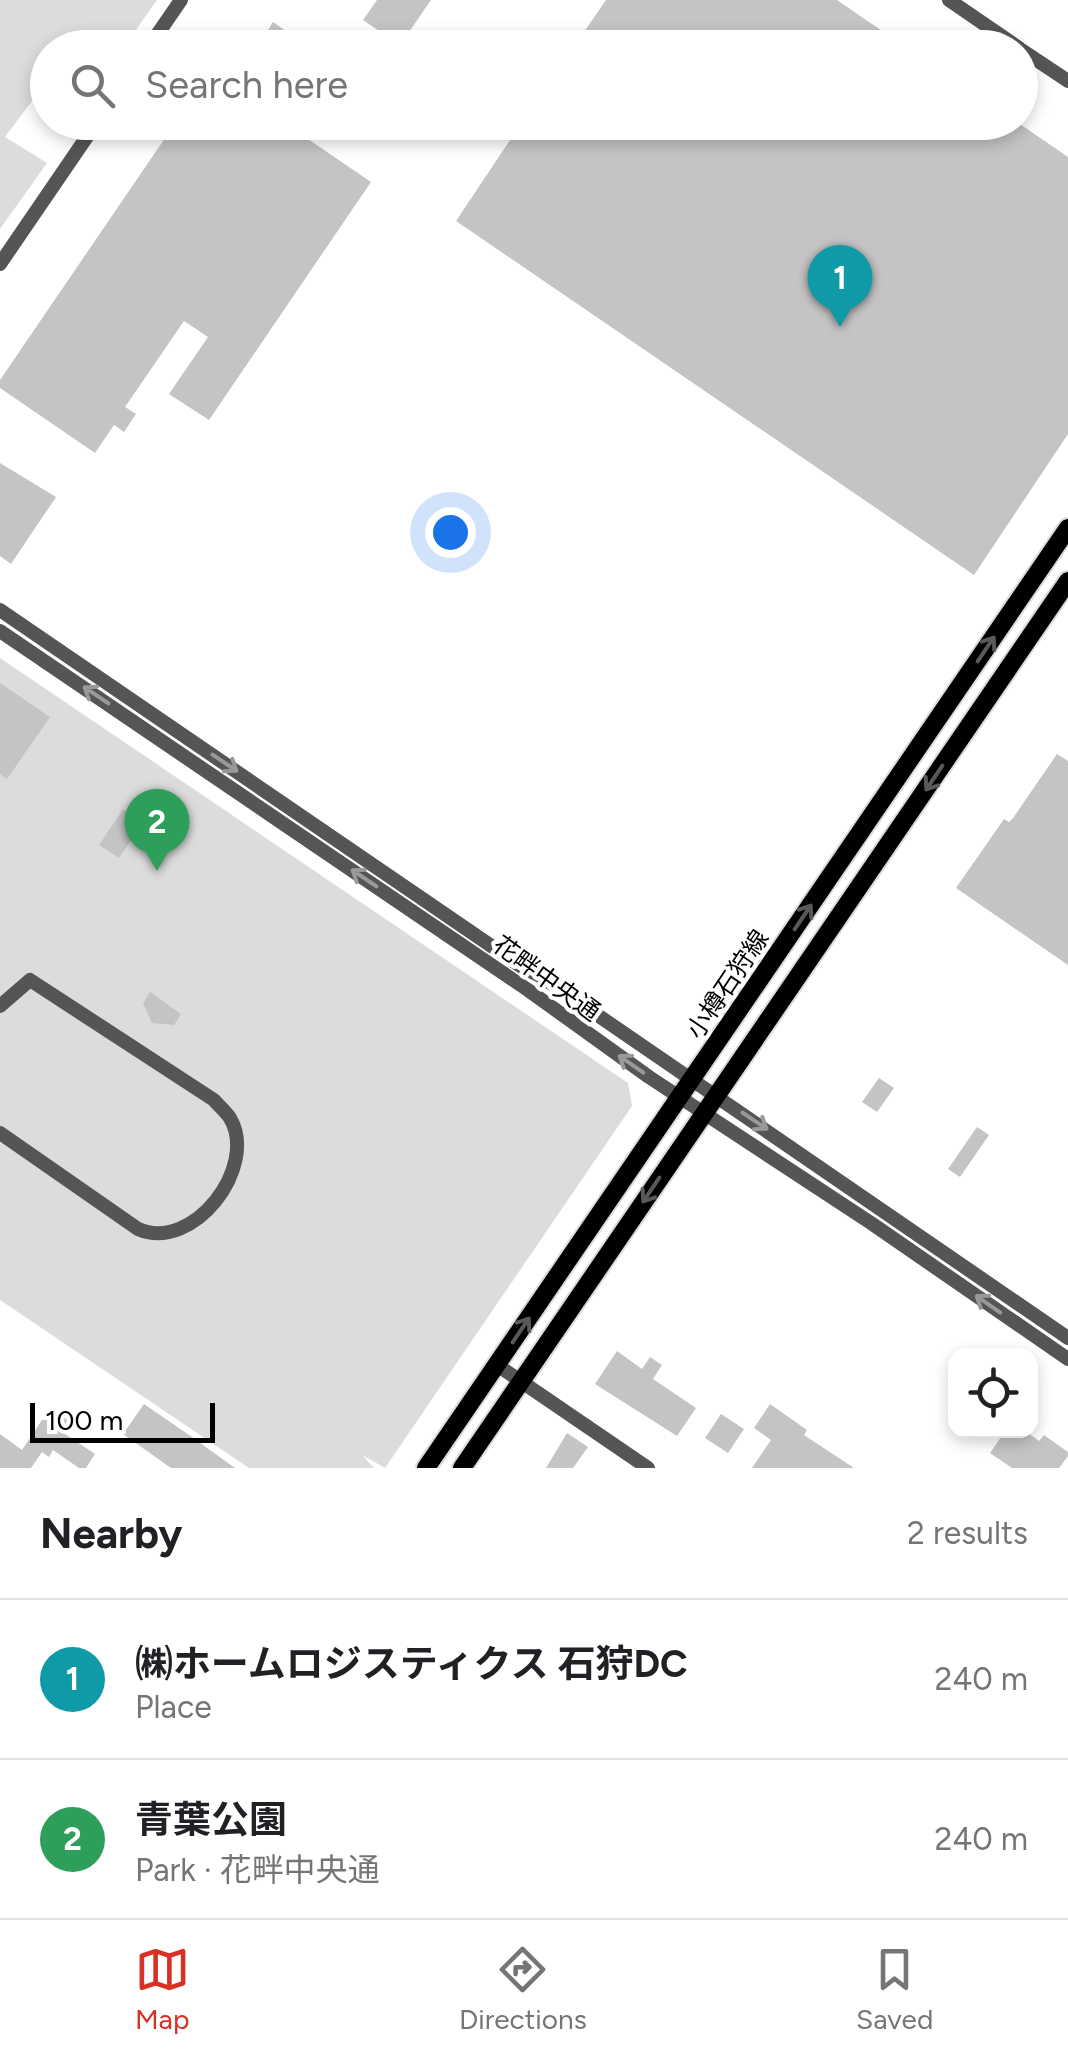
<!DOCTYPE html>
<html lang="en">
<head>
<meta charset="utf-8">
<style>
  :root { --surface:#fff; --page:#f2f2f2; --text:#202124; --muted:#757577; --line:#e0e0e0; --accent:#d93025 }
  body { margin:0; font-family:Figtree,"Noto Sans JP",sans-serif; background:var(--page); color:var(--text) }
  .controls { position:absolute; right:30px; bottom:30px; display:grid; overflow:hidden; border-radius:20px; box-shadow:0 5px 15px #0003 }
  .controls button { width:90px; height:90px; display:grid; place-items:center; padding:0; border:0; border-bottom:2px solid var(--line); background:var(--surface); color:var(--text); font:50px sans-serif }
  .scale { position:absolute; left:30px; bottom:25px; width:185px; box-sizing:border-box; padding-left:10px; border:5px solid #000; border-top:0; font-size:28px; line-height:35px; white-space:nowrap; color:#000; -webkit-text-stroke:8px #fff; paint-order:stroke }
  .you { position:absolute; left:450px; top:532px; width:35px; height:35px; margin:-25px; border:8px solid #fff; border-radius:50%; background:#1a73e8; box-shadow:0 0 0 15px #1a73e833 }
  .badge { display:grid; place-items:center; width:65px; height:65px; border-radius:50%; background:var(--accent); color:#fff; font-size:32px; font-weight:700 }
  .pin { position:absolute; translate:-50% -82px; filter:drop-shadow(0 2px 5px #0008) }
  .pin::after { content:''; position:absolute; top:52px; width:35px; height:30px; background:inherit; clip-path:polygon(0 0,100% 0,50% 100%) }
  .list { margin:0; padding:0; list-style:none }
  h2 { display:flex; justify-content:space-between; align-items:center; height:130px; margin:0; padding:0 40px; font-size:42px }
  h2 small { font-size:32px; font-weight:400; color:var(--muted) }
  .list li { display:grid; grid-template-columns:65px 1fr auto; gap:30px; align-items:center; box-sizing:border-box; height:160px; padding:0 40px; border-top:2px solid var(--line) }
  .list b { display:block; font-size:38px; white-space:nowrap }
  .list p { margin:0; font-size:32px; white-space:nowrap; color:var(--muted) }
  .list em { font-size:32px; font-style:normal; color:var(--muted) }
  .icon { flex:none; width:55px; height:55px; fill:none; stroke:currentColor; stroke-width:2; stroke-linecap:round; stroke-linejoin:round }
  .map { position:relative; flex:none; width:1068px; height:1468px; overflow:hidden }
  .search { position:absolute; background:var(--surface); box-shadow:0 5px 15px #0003; left:30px; right:30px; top:30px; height:110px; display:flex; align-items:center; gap:25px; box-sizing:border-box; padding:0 35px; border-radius:55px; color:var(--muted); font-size:38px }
  .sheet { height:450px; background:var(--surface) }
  nav { display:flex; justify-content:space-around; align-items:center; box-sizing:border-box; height:140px; border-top:2px solid var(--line); background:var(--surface); font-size:28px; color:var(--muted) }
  nav a { display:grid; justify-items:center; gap:5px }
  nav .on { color:var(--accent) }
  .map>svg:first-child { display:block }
</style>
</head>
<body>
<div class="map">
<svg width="1068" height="1468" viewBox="0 0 1068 1468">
  <rect width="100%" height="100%" fill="#fff"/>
  <!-- green -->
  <path fill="#dcdcdc" d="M 0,0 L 157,0 L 124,47 L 48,48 L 47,81 L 5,137 L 47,163 L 0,229 Z
    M 0,658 L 628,1083 L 632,1106 L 385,1468 L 362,1455 L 374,1468 L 249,1468 L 0,1300 Z"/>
  <!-- building -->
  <path fill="#c4c4c4" d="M 377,0 L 431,0 L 400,45 L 363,20 Z
    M 606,0 L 837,0 L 907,48 L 573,48 Z
    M 273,22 L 310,48 L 283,48 L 265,35 Z
    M 176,122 L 283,122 L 371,182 L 209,420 L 169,394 L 208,337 L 184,321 L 125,407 L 136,414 L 124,432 L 114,425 L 95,453 L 0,388 L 0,380 Z
    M 522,122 L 1017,122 L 1068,157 L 1068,434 L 974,575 L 456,221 Z
    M 0,463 L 56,497 L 11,564 L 0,556 Z
    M 0,683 L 50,717 L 7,779 L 0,774 Z
    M 1057,754 L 1068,761 L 1068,965 L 956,888 L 1004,819 L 1009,822 L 1013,818 Z
    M 123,809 L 143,823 L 119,858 L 99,845 Z
    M 150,992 L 181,1014 L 174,1025 L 152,1023 L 143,1003 Z
    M 879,1078 L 894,1088 L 877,1112 L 862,1102 Z
    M 977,1127 L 989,1135 L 960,1177 L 948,1169 Z
    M 617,1351 L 642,1369 L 650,1357 L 662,1365 L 653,1379 L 696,1408 L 677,1436 L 595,1384 Z
    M 144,1404 L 192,1437 L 235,1468 L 171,1468 L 123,1434 Z
    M 770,1404 L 807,1430 L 804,1435 L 854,1468 L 752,1468 L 771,1440 L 754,1428 Z
    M 50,1408 L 72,1423 L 65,1434 L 95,1454 L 86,1468 L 79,1468 L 53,1450 L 49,1457 L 42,1452 L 31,1468 L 0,1468 L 0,1434 L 22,1450 Z
    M 721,1414 L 744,1429 L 728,1453 L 705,1438 Z
    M 1006,1430 L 1024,1430 L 1039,1441 L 1044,1435 L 1068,1452 L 1068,1456 L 1059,1468 L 1012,1468 L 990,1453 Z
    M 567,1433 L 588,1447 L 573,1468 L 546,1468 Z"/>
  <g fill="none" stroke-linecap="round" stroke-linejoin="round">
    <defs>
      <path id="major" d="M 426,1468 L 1068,528
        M 462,1468 L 1068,581"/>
    </defs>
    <!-- major casing -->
    <use href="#major" stroke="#dbdbdb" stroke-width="22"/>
    <!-- minor -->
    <path stroke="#555" stroke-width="14" d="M 949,0 L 1019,48
      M 148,48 L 181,0
      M 1020,49 L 1068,81
      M 0,264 L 97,122
      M 0,610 L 522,967 L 542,977 L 1068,1338
      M 0,631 L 528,990 L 649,1077 L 871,1223 L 1068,1359
      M 0,1006 L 30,980 L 214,1100 C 219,1106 226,1112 230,1118 C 259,1167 193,1253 138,1229 L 0,1133
      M 497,1365 L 648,1468"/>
    <!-- major -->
    <use href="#major" stroke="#000" stroke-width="18"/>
  </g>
  <!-- one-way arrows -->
  <defs><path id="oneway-shaft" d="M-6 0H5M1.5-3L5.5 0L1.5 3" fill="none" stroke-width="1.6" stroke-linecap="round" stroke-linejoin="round" transform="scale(2.5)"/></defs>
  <g stroke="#595959">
    <use href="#oneway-shaft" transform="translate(986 649) rotate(-56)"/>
    <use href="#oneway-shaft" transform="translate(934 778) rotate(124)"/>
    <use href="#oneway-shaft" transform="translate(803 917) rotate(-56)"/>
    <use href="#oneway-shaft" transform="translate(651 1190) rotate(124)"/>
    <use href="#oneway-shaft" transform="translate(521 1330) rotate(-56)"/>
  </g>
  <g stroke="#999">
    <use href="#oneway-shaft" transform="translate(96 695) rotate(-146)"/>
    <use href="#oneway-shaft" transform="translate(225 763) rotate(34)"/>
    <use href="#oneway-shaft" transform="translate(364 878) rotate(-146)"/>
    <use href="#oneway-shaft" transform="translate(631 1064) rotate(-145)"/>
    <use href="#oneway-shaft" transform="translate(755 1121) rotate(34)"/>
    <use href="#oneway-shaft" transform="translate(988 1304) rotate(-145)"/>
  </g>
  <g text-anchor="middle" stroke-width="8" stroke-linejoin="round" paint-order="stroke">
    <!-- street labels -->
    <g font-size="25" fill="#000" stroke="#fff">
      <text transform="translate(547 978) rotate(36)" y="9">花畔中央通</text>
      <text transform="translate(727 984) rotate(-56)" y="9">小樽石狩線</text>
    </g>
  </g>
</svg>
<div class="controls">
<button><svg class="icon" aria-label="locate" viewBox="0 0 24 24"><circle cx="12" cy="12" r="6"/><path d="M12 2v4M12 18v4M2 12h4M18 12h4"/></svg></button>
</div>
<div class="scale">100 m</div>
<div class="you"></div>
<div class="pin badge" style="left:840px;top:327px;background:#0f9aa8">1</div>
<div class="pin badge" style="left:157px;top:871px;background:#2e9e5b">2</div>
<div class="search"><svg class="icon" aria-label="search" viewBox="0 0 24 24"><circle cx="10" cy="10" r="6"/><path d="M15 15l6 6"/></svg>Search here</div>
</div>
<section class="sheet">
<h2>Nearby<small>2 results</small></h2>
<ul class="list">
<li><span class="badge" style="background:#0f9aa8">1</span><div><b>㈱ホームロジスティクス 石狩DC</b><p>Place</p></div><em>240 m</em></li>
<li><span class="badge" style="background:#2e9e5b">2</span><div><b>青葉公園</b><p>Park · 花畔中央通</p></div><em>240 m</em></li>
</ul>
</section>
<nav>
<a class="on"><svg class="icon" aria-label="map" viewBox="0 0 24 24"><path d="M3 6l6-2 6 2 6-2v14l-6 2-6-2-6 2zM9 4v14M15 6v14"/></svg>Map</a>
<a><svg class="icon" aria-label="directions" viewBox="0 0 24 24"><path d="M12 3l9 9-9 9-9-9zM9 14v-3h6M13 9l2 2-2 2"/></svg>Directions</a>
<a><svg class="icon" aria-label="saved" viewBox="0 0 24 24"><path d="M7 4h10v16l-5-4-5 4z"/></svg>Saved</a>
</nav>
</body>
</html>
